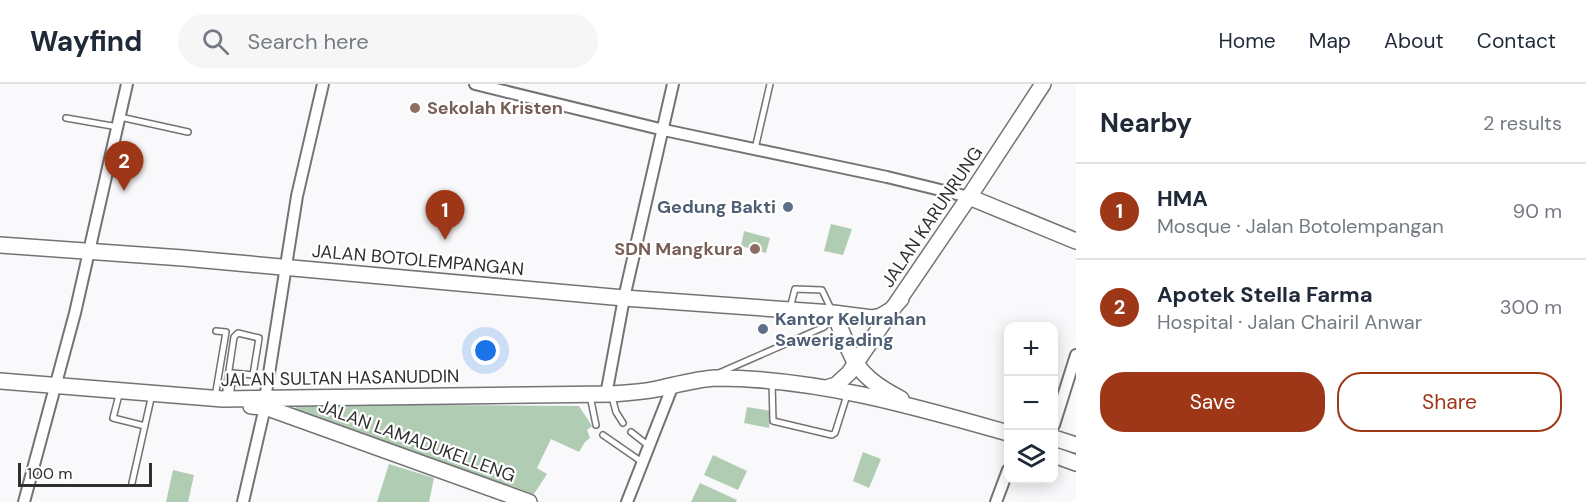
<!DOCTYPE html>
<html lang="en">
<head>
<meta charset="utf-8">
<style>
  :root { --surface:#fff; --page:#f6f6f7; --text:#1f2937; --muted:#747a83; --line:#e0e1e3; --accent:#9e3718 }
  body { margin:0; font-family:"DM Sans",sans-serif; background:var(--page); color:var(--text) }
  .controls { position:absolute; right:18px; bottom:18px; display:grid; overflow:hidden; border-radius:12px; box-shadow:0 3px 15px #0003 }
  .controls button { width:54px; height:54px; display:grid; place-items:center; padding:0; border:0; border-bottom:2px solid var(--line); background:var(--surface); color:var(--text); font:30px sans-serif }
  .scale { position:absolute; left:18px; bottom:15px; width:134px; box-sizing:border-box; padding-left:6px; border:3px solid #2f2f30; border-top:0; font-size:16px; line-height:21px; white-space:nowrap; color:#2f2f30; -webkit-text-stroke:4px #fff; paint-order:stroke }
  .you { position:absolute; left:486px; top:267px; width:21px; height:21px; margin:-15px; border:4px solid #fff; border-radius:50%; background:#1a73e8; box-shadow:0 0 0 9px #1a73e833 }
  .badge { display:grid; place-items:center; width:39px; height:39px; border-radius:50%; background:var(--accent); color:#fff; font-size:20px; font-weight:700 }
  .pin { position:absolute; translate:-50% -50px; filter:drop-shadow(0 2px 3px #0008) }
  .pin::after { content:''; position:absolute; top:32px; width:21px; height:18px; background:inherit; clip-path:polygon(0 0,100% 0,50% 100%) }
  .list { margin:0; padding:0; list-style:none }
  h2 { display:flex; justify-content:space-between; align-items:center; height:78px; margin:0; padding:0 24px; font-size:26px }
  h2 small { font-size:20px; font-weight:400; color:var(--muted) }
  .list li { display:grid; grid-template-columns:39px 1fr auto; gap:18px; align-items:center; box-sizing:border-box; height:96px; padding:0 24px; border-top:2px solid var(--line) }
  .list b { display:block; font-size:22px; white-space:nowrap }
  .list p { margin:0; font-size:20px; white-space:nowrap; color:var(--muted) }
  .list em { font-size:20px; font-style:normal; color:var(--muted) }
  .actions { display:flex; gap:12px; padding:18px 24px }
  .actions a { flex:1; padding:14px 0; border:2px solid var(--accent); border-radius:24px; text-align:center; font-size:21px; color:var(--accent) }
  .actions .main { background:var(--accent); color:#fff }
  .icon { flex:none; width:33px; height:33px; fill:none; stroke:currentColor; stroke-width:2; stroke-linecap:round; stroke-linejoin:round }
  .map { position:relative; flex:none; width:1076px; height:418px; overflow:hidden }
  header { display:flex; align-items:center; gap:36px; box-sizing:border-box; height:84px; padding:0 30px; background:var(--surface); border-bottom:2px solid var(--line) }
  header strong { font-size:28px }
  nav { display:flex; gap:33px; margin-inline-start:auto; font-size:21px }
  .search { width:420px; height:54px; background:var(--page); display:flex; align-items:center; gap:15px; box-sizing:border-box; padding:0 21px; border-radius:33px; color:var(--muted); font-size:22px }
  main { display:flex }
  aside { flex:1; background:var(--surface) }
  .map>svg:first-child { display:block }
</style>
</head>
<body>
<header>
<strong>Wayfind</strong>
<div class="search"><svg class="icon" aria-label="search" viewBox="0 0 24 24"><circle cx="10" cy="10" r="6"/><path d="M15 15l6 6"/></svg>Search here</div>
<nav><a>Home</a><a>Map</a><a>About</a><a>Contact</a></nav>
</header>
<main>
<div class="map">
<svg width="1076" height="418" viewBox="0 0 1076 418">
  <rect width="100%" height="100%" fill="#f9f8fa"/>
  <!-- green -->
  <path fill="#b0cdb3" d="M 831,140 L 852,145 L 843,171 L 824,167 Z
    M 744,147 L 770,154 L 766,169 L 741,162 Z
    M 302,320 L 579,322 L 592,342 L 587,346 L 590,354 L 585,358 L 579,368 L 551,355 L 537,384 L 547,390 L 534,410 L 295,327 L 295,324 Z
    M 747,323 L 771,327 L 769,344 L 744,339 Z
    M 863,368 L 881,375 L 869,404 L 853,397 Z
    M 713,371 L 747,387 L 738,406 L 704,391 Z
    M 389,380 L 434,394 L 429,418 L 377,418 Z
    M 173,386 L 194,391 L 188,418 L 166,418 Z
    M 700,399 L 737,416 L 736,418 L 691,418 Z"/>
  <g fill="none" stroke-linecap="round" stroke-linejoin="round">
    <defs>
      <path id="lane" d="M 120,33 L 188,48
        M 66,34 L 118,43
        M 755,65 L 770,0
        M 790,224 L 795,205 L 822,206 L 831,225
        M 719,289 L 824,243 L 834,233
        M 772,298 L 773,337 L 832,351 L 835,349 L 847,311
        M 120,307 L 113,334 L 145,342
        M 590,312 L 596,341
        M 215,313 L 226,248 L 216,247
        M 225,313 L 234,253 L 238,249 L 259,254 L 253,291 L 233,289 L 230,314
        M 612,313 L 616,328 L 623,339
        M 631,348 L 649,362
        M 603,351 L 642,378
        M 132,399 L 152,310"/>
      <path id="street" d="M 475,0 L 664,46 L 887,93 L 969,113
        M 606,311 L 624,214 L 673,0
        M 265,315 L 297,112 L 323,0
        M 1054,341 L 1076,271
        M 24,418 L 75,229 L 127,0
        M 243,418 L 265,323
        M 627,418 L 673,301
        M 996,418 L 1008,386"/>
      <path id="secondary" d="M 969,113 L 1076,157
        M 0,161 L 183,174 L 624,214 L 833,229 L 872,234 L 881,232 L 891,226 L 901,215
        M 833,229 C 840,241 844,255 850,268 C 859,291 880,304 901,315
        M 0,297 L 223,315 L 612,310 C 627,309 642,308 657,305 C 676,301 696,295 716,294 C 816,294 913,322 1008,349
        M 826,304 L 836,301 L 849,289 L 969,113 L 1043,0
        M 251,322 L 265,323 L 529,418
        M 1054,354 L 1076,361
        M 1054,371 L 1076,379"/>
    </defs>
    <!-- lane casing -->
    <use href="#lane" stroke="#737375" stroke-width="8"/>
    <!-- street casing -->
    <use href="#street" stroke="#737375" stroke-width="14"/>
    <!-- secondary casing -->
    <use href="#secondary" stroke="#737375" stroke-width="18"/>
    <!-- lane -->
    <use href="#lane" stroke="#fff" stroke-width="5"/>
    <!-- street -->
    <use href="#street" stroke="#fff" stroke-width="10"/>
    <!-- secondary -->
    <use href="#secondary" stroke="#fff" stroke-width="15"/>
  </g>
  <!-- markers -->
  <g fill="#8d6e63" stroke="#fff" stroke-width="2">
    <circle cx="415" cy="24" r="6"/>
    <circle cx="755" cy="165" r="6"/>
  </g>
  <g fill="#5c6f8a" stroke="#fff" stroke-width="2">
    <circle cx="788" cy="123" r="6"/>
    <circle cx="763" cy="245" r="6"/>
  </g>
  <g text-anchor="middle" stroke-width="4.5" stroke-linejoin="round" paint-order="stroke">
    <!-- education labels -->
    <g font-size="18" font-weight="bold" fill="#785e54" stroke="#fff" text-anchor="start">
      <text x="427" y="30">Sekolah Kristen</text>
      <text x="743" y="171" text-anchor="end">SDN Mangkura</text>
    </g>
    <!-- service labels -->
    <g font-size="18" font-weight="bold" fill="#4e5e75" stroke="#fff" text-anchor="end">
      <text x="776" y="129">Gedung Bakti</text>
      <text x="775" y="241" text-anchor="start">Kantor Kelurahan<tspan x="775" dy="21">Sawerigading</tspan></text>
    </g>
    <!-- street labels -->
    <g font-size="18" fill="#2f2f30" stroke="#fff">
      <text transform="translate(932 133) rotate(-56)" y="6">JALAN KARUNRUNG</text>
      <text transform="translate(418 176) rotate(5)" y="6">JALAN BOTOLEMPANGAN</text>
      <text transform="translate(340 294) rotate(-1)" y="6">JALAN SULTAN HASANUDDIN</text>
      <text transform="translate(417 357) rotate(20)" y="6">JALAN LAMADUKELLENG</text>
    </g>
  </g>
</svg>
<div class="controls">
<button>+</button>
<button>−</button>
<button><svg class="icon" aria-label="layers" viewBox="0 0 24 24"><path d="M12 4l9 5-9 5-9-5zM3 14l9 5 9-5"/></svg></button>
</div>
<div class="scale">100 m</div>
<div class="you"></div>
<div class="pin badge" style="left:445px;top:156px">1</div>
<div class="pin badge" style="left:124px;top:107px">2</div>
</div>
<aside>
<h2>Nearby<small>2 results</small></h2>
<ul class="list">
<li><span class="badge">1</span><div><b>HMA</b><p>Mosque · Jalan Botolempangan</p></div><em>90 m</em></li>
<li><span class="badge">2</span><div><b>Apotek Stella Farma</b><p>Hospital · Jalan Chairil Anwar</p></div><em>300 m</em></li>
</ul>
<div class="actions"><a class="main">Save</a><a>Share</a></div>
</aside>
</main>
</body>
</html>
